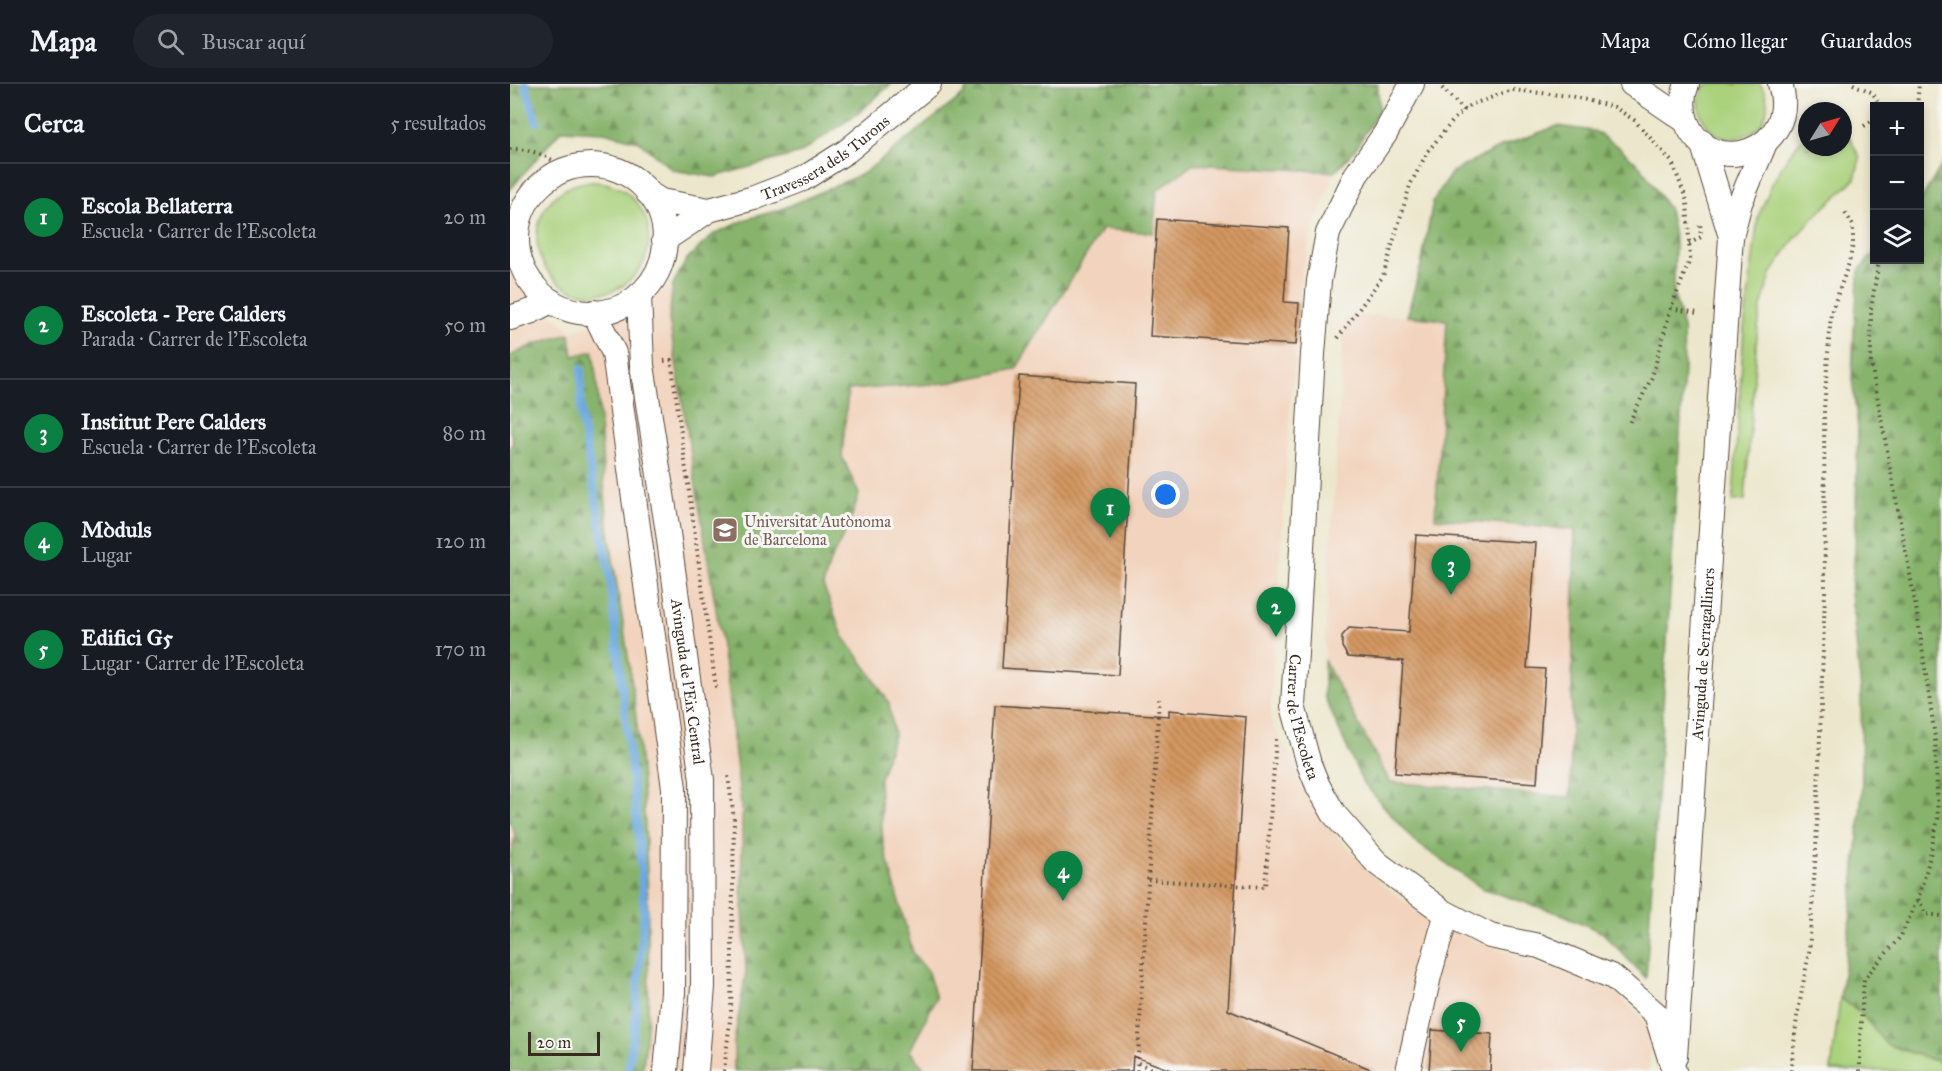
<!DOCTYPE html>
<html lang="es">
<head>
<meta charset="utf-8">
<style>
  :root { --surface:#171b24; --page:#20242c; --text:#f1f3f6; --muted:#9ea1a6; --line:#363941; --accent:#0b8043 }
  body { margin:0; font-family:"IM FELL Great Primer",serif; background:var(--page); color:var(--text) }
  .controls { position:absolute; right:18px; top:18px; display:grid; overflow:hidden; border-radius:0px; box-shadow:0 3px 9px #0003 }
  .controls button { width:54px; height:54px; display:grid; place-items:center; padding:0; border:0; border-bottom:2px solid var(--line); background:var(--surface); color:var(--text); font:30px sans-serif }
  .compass { position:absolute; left:1288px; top:18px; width:54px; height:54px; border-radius:50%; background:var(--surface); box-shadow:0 3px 9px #0003; rotate:53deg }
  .scale { position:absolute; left:18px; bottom:15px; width:72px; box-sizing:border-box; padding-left:6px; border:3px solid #3b2a1e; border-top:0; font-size:16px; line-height:21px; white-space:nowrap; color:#3b2a1e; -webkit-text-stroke:4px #f6f6f2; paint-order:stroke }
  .you { position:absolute; left:656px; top:411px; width:21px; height:21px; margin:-15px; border:4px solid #fff; border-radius:50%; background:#1a73e8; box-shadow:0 0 0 9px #1a73e833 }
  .badge { display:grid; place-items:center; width:39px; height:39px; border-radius:50%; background:var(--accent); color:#fff; font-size:20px; font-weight:700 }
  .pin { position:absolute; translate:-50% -50px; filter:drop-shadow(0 2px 3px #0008) }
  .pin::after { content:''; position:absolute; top:32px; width:21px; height:18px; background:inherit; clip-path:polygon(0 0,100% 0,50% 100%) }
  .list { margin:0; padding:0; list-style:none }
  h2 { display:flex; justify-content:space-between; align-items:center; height:78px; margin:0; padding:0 24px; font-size:26px }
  h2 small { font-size:20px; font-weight:400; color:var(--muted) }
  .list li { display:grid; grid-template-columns:39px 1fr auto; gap:18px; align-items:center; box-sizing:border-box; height:108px; padding:0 24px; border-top:2px solid var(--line) }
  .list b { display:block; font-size:22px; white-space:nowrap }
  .list p { margin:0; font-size:20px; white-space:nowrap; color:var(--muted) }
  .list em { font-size:20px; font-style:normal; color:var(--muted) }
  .icon { flex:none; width:33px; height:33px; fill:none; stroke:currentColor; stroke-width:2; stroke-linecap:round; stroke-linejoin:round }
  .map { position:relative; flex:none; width:1432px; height:987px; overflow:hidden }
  header { display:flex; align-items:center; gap:36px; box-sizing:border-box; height:84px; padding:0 30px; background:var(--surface); border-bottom:2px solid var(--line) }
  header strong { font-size:28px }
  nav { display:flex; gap:33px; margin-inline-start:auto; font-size:21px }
  .search { width:420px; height:54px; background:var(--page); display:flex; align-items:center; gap:15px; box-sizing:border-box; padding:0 21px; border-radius:33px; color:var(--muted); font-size:22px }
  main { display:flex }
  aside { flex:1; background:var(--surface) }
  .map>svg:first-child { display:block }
</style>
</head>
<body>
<header>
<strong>Mapa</strong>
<div class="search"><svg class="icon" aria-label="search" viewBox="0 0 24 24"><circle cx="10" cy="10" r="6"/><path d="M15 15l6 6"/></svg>Buscar aquí</div>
<nav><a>Mapa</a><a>Cómo llegar</a><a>Guardados</a></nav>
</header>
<main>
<aside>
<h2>Cerca<small>5 resultados</small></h2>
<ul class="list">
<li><span class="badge">1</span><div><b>Escola Bellaterra</b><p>Escuela · Carrer de l'Escoleta</p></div><em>20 m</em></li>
<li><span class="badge">2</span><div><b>Escoleta - Pere Calders</b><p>Parada · Carrer de l'Escoleta</p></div><em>50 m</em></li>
<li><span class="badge">3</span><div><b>Institut Pere Calders</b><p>Escuela · Carrer de l'Escoleta</p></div><em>80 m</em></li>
<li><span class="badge">4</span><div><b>Mòduls</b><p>Lugar</p></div><em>120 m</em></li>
<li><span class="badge">5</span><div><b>Edifici G5</b><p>Lugar · Carrer de l'Escoleta</p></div><em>170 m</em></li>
</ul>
</aside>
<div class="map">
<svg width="1432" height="987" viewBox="0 0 1432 987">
  <defs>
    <pattern id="forest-firs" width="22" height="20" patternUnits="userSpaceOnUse" patternTransform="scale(1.5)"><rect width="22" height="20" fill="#87b36c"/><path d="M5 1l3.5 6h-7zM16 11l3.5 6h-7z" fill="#709258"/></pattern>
    <pattern id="building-back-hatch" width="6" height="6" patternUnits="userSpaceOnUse" patternTransform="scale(1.5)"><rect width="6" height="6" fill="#d49862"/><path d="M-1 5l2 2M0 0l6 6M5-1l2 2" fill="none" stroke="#ad7c50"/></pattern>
  </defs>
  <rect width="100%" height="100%" fill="#f6f6f2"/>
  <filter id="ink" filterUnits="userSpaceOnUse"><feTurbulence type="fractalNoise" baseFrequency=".0167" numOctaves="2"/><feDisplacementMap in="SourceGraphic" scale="12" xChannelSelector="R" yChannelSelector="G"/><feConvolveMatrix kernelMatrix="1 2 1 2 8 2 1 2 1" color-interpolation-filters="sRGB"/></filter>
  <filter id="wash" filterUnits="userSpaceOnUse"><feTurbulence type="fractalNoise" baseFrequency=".008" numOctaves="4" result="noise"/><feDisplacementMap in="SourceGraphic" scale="24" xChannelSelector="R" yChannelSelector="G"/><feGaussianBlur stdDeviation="1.35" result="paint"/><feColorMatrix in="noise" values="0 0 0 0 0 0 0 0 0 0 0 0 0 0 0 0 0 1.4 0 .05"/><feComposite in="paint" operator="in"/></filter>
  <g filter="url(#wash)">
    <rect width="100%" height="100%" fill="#ece7cc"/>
    <!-- built -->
    <path fill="#f2d4be" d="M 461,0 L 868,0 L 869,26 L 846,64 L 825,88 L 801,151 L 792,186 L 781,316 L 760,636 L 821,745 L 870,799 L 922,837 L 946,849 L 1103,906 L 1133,935 L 1138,944 L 1141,953 L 1139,987 L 0,987 L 0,185 L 10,203 L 62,247 L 116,230 L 163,200 L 177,175 L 204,150 L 237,135 L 272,125 L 354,89 L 453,11 Z
      M 835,231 L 897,232 L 937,236 L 925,434 L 1065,446 L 1060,713 L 880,698 L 814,576 Z"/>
    <!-- grass -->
    <path fill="#aad17c" stroke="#727e4d" stroke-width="1.5" d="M 1196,0 L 1250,0 C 1279,43 1211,79 1191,31 C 1187,21 1189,9 1196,0 Z
      M 1297,48 L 1297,63 L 1333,63 L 1333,49 L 1339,52 L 1350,74 L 1345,95 L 1306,131 L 1285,154 L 1261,190 L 1251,223 L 1247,251 L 1235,416 L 1223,417 L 1234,246 L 1248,133 L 1262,100 L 1277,74 Z
      M27 154a56 56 0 1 1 112 0a56 56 0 1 1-112 0Z
      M 1330,914 L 1351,929 L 1376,960 L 1432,979 L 1432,987 L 1321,987 Z"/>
    <!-- forest -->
    <path fill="url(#forest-firs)" stroke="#616e45" stroke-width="1.5" d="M 0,0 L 381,0 L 350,28 L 290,69 L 204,93 L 163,86 L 128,57 L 94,48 L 51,46 L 0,106 Z
      M 461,0 L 868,0 L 869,26 L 846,64 L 825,88 L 684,80 L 647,106 L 643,149 L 592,145 L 506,285 L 436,299 L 338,306 L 332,372 L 349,410 L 339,441 L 320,478 L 313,501 L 333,552 L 358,586 L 379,619 L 384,651 L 369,697 L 373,759 L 403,869 L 418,888 L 426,914 L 400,967 L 416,987 L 224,987 L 224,958 L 236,888 L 232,804 L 232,729 L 213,569 L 159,235 L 163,200 L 177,175 L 204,150 L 237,135 L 272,125 L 354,89 L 453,11 Z
      M 1047,42 L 1084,47 L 1109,63 L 1132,84 L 1159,126 L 1165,157 L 1164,210 L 1173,244 L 1174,285 L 1136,894 L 1093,849 L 1054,831 L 973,805 L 904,757 L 852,697 L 814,612 L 814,576 L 880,698 L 1060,713 L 1065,446 L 925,434 L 937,236 L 897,232 L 912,177 L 923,117 L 942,88 L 990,63 Z
      M 1432,81 L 1432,979 L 1376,960 L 1351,929 L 1330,914 L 1340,838 L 1352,709 L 1351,607 L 1341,508 L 1345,468 L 1348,344 L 1342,295 L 1344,244 L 1349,186 L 1364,169 L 1364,176 L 1410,176 L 1410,117 Z
      M 60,250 L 63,272 L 83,267 C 92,327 91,388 99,448 C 107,504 117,559 124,615 C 133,691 138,769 138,846 C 139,893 140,941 132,987 L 0,987 L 0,773 L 5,751 L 0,738 L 0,598 L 3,581 L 0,565 L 0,370 L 3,356 L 0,347 L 0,272 L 25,260 Z"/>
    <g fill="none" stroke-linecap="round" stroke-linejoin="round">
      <!-- stream -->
      <path stroke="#6ca9de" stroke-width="8" d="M 15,0 L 27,38
        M 71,285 L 71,333 L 100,493 L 130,768 L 134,829 L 125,936 L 118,987"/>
    </g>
    <g id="blocks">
      <!-- building -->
      <path fill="url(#building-back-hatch)" d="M 647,135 L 779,144 L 774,218 L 789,219 L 786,261 L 640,252 Z
        M 509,292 L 625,300 L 608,591 L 492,584 Z
        M 906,451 L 1026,459 L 1017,584 L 1035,585 L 1027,699 L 885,689 L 893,577 L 838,573 L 832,563 L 832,552 L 839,544 L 899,548 Z
        M 485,621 L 659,632 L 659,626 L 736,633 L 718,926 L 865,987 L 663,987 L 623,972 L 622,987 L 463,987 Z
        M 922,946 L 982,950 L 980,987 L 919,987 Z"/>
    </g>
  </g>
  <g filter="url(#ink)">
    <use href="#blocks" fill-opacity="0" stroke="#564638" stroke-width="1.5"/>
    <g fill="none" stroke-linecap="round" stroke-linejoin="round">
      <defs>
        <g id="minor">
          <path id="s1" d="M 902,0 L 875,50 L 846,91 L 818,149 L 809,197 L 803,270 L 783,622 L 799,680 L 808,702 L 824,730 L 867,779 L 932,827 L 980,852 L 1029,862 L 1103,893 L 1146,930 L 1164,987"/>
          <path d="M 1122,0 L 1176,37"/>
          <path d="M 1177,0 C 1172,12 1172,24 1176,37 C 1199,98 1291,67 1270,0"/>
          <path d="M 1192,58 L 1221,153"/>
          <circle cx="81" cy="155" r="74"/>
          <path d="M 138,109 L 151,117 L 199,126"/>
          <path id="s2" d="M 154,156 L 199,126 L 244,114 L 293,95 L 337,67 L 419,0"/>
          <path id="s3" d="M 129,211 L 132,281 L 158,449 L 192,696 L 193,903 L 186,987"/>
          <path d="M 84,228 L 104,269 L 164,704 L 163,908 L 156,987"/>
          <path d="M 0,234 L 22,227 L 41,217"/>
          <path id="s4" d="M 1165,973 L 1221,153 L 1230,119 L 1255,59"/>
          <path d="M 898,987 L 919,892 L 934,839"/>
        </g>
      </defs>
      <!-- minor casing -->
      <use href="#minor" stroke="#564638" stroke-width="26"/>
      <!-- path -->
      <path stroke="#564638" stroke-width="4" stroke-dasharray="1.5 4.5" stroke-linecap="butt" d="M 1343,0 L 1363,9 L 1369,22
        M 932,4 L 954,26
        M 1407,22 L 1409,0
        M 1354,42 L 1364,35
        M 0,65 C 21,64 40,73 56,85
        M 1179,160 L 1191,153 L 1190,138
        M 1369,176 L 1361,225 L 1361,279 L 1407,529 L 1425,653 L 1428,734 L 1417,785 L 1408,815 L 1416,830 L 1432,832
        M 1161,224 L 1187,229
        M 828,254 L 873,192 L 900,101 L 918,67 L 946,33 L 960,21 L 1002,6 L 1060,12 L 1104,23 L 1124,36 L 1162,78 L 1177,117 L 1180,176 L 1161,224 L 1142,293 L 1119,339
        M 154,277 L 161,276 L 206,604
        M 638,796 L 755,803 L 766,655
        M 628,979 L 646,987
        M 214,987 L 221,928 L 224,735 L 218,692
        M 627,987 L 649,615
        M 1281,987 L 1287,933 L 1299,868 L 1306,766 L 1315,508 L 1314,325 L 1321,229 L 1339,179 L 1343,160 L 1343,141 L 1333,126
        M 1350,987 L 1350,952 L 1354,895 L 1391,852 L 1408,815"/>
      <!-- minor -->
      <use href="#minor" stroke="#fff" stroke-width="24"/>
    </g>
  </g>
  <!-- icons -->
  <defs>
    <symbol id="university-square" viewBox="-11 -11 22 22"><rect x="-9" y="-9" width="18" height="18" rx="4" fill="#8d6e63" stroke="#f6f6f2"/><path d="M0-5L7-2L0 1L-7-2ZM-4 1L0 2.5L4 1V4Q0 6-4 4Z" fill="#fff"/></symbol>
  </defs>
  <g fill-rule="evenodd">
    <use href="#university-square" x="200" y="431" width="30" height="30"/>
  </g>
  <g text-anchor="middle" stroke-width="6" stroke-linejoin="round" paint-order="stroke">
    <!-- street labels -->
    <g font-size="16" fill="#3b2a1e" stroke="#f6f6f2">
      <text dy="6" stroke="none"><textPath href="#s2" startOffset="183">Travessera dels Turons</textPath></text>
      <text dy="6" stroke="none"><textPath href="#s4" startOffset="404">Avinguda de Serragalliners</textPath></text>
      <text dy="6" stroke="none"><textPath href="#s3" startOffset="390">Avinguda de l'Eix Central</textPath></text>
      <text dy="6" stroke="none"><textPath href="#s1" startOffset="658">Carrer de l'Escoleta</textPath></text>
    </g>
    <!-- education labels -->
    <g font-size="16" fill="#785e54" stroke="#f6f6f2" text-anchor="start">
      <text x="234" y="443">Universitat Autònoma<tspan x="234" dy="18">de Barcelona</tspan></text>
    </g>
  </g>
</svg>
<div class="controls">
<button>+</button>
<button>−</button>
<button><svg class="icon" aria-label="layers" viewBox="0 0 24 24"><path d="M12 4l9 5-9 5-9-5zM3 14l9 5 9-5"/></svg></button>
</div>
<svg class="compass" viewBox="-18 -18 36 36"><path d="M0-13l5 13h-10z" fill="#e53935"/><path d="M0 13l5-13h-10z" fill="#9ea1a6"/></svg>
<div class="scale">20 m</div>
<div class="you"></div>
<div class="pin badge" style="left:600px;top:454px">1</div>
<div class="pin badge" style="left:766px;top:553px">2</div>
<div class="pin badge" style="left:941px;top:511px">3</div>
<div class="pin badge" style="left:553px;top:817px">4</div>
<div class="pin badge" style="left:951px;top:968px">5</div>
</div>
</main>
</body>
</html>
